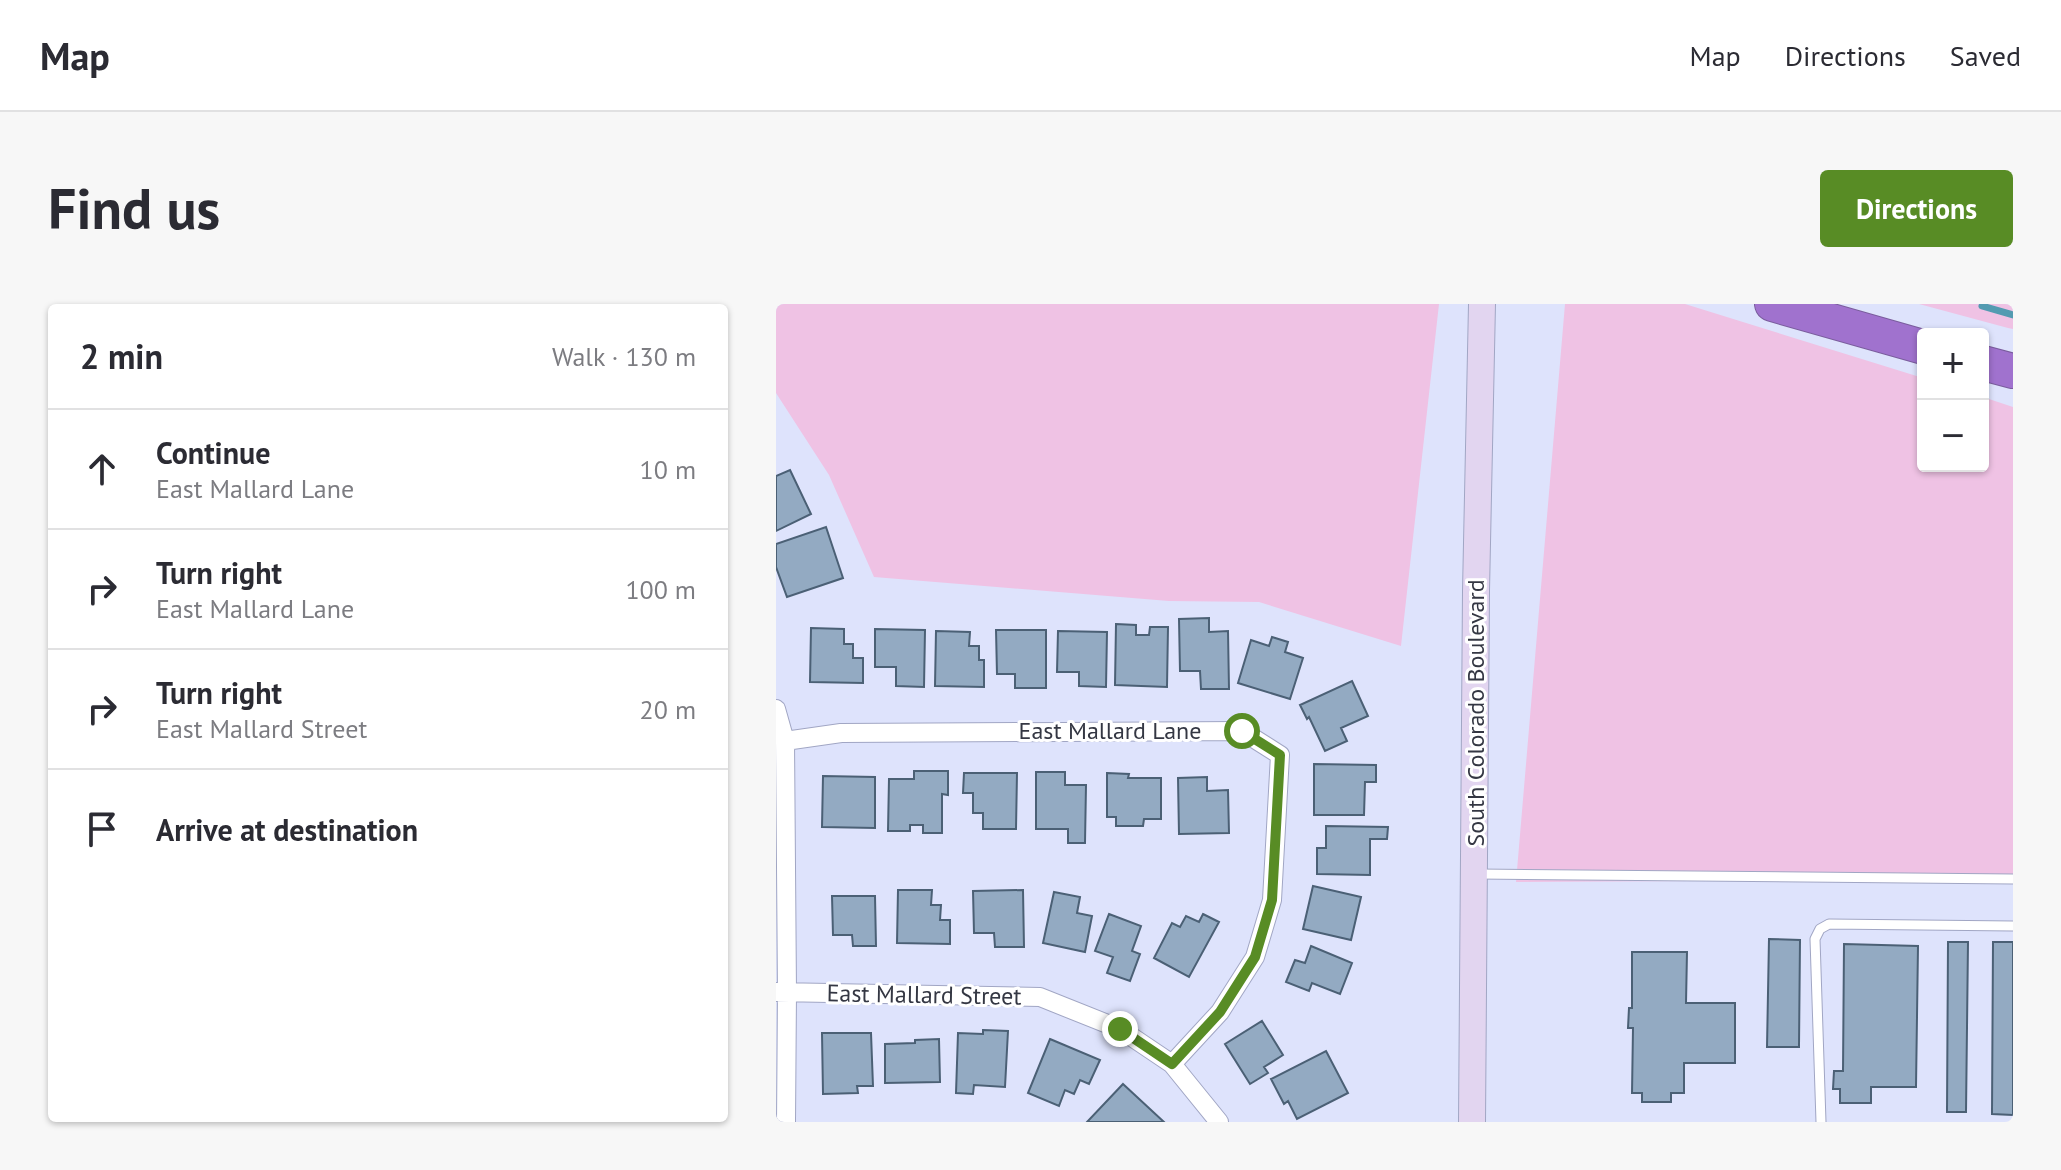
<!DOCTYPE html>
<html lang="en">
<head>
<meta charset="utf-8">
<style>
  :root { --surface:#fff; --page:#f7f7f7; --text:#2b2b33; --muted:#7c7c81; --line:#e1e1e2; --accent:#588c25 }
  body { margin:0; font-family:"PT Sans",sans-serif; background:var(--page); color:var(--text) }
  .controls { position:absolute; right:24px; top:24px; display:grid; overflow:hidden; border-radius:8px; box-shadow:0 2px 6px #0004 }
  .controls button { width:72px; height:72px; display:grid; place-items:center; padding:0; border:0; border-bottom:2px solid var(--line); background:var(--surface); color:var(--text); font:40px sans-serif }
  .stop { position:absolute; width:24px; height:24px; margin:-18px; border:6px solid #588c25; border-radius:50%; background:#fff }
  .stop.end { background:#588c25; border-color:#fff; box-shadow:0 2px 8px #0008 }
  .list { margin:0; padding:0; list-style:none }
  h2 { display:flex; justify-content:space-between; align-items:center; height:104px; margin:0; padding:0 32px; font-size:34px }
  h2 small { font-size:26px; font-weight:400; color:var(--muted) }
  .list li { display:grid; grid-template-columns:52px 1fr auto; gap:24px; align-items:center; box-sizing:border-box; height:120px; padding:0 32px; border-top:2px solid var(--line) }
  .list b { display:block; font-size:30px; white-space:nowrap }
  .list p { margin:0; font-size:26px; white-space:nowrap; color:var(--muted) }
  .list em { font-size:26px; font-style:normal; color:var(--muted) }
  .icon { flex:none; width:44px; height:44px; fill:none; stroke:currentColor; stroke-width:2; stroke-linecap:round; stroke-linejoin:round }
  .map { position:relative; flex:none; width:1237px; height:818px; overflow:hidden; border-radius:8px }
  header { display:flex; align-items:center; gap:48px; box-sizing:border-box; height:112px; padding:0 40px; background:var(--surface); border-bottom:2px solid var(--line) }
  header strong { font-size:38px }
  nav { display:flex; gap:44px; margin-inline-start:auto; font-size:28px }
  .intro { display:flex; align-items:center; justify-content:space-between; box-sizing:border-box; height:192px; padding:0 48px }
  h1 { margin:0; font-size:56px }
  .button { padding:20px 36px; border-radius:8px; background:var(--accent); color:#fff; font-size:28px; font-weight:700 }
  main { display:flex; gap:48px; padding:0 48px }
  aside { flex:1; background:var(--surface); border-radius:8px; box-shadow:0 2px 6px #0004 }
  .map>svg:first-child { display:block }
</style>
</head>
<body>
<header>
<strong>Map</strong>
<nav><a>Map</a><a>Directions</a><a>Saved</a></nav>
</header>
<div class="intro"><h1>Find us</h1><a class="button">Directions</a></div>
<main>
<aside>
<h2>2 min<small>Walk · 130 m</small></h2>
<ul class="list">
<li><svg class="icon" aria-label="ahead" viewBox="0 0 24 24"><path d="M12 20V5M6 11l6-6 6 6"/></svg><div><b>Continue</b><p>East Mallard Lane</p></div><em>10 m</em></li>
<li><svg class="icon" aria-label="right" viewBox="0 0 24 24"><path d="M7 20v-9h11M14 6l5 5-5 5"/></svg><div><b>Turn right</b><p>East Mallard Lane</p></div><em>100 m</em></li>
<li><svg class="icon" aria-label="right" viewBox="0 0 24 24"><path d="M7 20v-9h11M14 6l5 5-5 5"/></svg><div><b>Turn right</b><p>East Mallard Street</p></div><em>20 m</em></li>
<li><svg class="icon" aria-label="arrive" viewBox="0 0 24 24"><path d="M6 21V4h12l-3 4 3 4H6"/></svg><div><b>Arrive at destination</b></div></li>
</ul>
</aside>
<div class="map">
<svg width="1237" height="818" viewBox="0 0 1237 818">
  <rect width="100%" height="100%" fill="#dee3fc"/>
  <!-- green -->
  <path fill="#efc2e4" d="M 0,0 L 663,0 L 625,342 L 483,298 L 393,297 L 98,273 L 53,171 L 0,89 Z
    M 789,0 L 909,0 L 1147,74 L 1147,162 L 1207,162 L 1207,93 L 1237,103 L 1237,575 L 740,578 Z
    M 1143,0 L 1237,0 L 1237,25 L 1232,24 Z"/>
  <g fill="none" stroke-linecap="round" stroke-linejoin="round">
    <!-- stream -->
    <path stroke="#539bb1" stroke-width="7" d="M 1206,2 L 1237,11"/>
  </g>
  <!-- building -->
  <path fill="#93aac2" stroke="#4b6075" stroke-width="2" d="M 14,166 L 35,210 L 0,227 L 0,172 Z
    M 50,223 L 67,274 L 11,293 L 0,263 L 0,240 Z
    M 433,314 L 433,328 L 452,327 L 453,385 L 425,385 L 424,367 L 404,367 L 403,315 Z
    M 340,320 L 360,321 L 360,331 L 373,331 L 374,323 L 392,323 L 391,383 L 339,381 Z
    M 35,324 L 68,325 L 68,340 L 77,340 L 77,354 L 87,354 L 87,379 L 34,378 Z
    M 99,325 L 149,326 L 148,383 L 120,382 L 120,363 L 99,363 Z
    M 220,326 L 270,326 L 270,384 L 239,384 L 239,370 L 221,370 Z
    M 160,327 L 194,328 L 193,342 L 203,342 L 203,356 L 208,356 L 208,383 L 159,382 Z
    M 282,327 L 331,328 L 330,383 L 303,382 L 303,368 L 281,368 Z
    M 496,333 L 512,338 L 509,348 L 527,354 L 514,395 L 462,379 L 475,336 L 493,342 Z
    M 576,377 L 592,412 L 565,424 L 571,437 L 549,447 L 533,413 L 531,415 L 524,401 Z
    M 538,460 L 600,461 L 600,478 L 589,478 L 588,511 L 538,511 Z
    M 138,467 L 172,467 L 172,491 L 166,490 L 166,529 L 147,529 L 147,521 L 134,521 L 134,527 L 112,527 L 113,475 L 138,475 Z
    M 260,468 L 289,468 L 289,481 L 310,481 L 309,539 L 292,539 L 292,525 L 260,525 Z
    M 188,469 L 241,469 L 240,525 L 207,525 L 207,509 L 197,509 L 197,489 L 187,489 Z
    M 331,469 L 353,470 L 352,474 L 385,474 L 385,515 L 368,515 L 367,522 L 340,522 L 340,513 L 331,513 Z
    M 47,472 L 99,473 L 99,524 L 46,523 Z
    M 431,473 L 431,487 L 452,486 L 453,529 L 403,530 L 402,474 Z
    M 550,522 L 612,523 L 611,535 L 594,535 L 594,571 L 541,570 L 541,544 L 550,544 Z
    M 537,582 L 585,593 L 575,636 L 527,625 Z
    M 122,586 L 156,586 L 155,601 L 165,601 L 164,616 L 174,616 L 174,640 L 121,639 Z
    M 247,586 L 248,643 L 219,643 L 218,629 L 198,629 L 197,587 Z
    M 278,588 L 304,593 L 301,609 L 316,612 L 309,648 L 267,639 Z
    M 56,592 L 99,592 L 100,642 L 77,642 L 76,631 L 57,631 Z
    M 333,610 L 365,622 L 356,647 L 364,650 L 354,677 L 331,669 L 337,653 L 319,647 Z
    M 427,610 L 443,618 L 413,673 L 378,654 L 396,619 L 404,623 L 410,612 L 423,618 Z
    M 993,635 L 1024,636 L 1023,743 L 991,743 Z
    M 1172,638 L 1192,638 L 1190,808 L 1171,808 Z
    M 1217,638 L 1237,638 L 1237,811 L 1216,810 Z
    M 1068,640 L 1142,642 L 1140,783 L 1095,783 L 1095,799 L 1064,799 L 1064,785 L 1057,785 L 1058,767 L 1067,767 Z
    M 535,642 L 576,659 L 564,690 L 536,679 L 533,687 L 510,678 L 519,656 L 529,659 Z
    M 856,648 L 911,648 L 910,699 L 959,699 L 959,759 L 908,759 L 908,789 L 895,789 L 895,798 L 866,798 L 866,789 L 856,789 L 857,724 L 852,724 L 853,704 L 856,704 Z
    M 486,717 L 507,751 L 488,763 L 492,769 L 474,780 L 449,740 Z
    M 207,726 L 232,727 L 229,783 L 198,781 L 197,790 L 180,789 L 182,729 L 207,730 Z
    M 46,729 L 95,729 L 97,782 L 81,782 L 82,789 L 47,790 Z
    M 163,735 L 164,778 L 109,779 L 109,740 L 139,739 L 139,736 Z
    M 274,735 L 324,756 L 313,780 L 304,776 L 298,790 L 289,786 L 283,802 L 252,789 Z
    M 550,747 L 572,789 L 521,815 L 512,797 L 508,800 L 495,775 Z
    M 347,780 L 388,818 L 311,818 Z"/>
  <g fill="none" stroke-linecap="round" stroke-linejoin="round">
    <defs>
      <path id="service" d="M 702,570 L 1237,575
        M 1045,818 L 1039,635 L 1044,625 L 1053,620 L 1237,622"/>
      <path id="minor" d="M 0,405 L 9,437 L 11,688 L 10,818
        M 9,437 L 65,429 L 466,427 L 504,451 L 496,596 L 479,653 L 444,708 L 396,760
        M 0,688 L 264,693 L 344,725 L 396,760 L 443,818"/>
      <path id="secondary" d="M 696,818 L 700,287 L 706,0"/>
      <path id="motorway" d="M 996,0 L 1147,43
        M 1207,59 L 1237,67"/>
    </defs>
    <!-- service casing -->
    <use href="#service" stroke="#a1a6c4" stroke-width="11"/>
    <!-- minor casing -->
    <use href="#minor" stroke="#a1a6c4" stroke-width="20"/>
    <!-- secondary casing -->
    <use href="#secondary" stroke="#a1a6c4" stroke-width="28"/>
    <!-- motorway casing -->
    <use href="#motorway" stroke="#7a5d9d" stroke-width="36"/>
    <!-- service -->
    <use href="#service" stroke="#fff" stroke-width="9"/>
    <!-- minor -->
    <use href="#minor" stroke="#fff" stroke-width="18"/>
    <!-- secondary -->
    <use href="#secondary" stroke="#e2d5f0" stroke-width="26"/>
    <!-- motorway -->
    <use href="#motorway" stroke="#a072ce" stroke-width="34"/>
  </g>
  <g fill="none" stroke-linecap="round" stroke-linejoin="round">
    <!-- route -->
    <path stroke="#588c25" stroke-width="10" d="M 344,725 L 396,760 L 444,708 L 479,653 L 496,596 L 504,451 L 466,427"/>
  </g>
  <g text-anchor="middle" stroke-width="6" stroke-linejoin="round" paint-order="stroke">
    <!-- street labels -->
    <g font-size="24" fill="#343743" stroke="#fff">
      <text transform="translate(700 409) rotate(-90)" y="8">South Colorado Boulevard</text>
      <text x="334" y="435">East Mallard Lane</text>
      <text transform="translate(148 691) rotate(1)" y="8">East Mallard Street</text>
    </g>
  </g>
</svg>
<div class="controls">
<button>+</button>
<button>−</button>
</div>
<div class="stop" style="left:466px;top:427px"></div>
<div class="stop end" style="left:344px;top:725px"></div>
</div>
</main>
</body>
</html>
